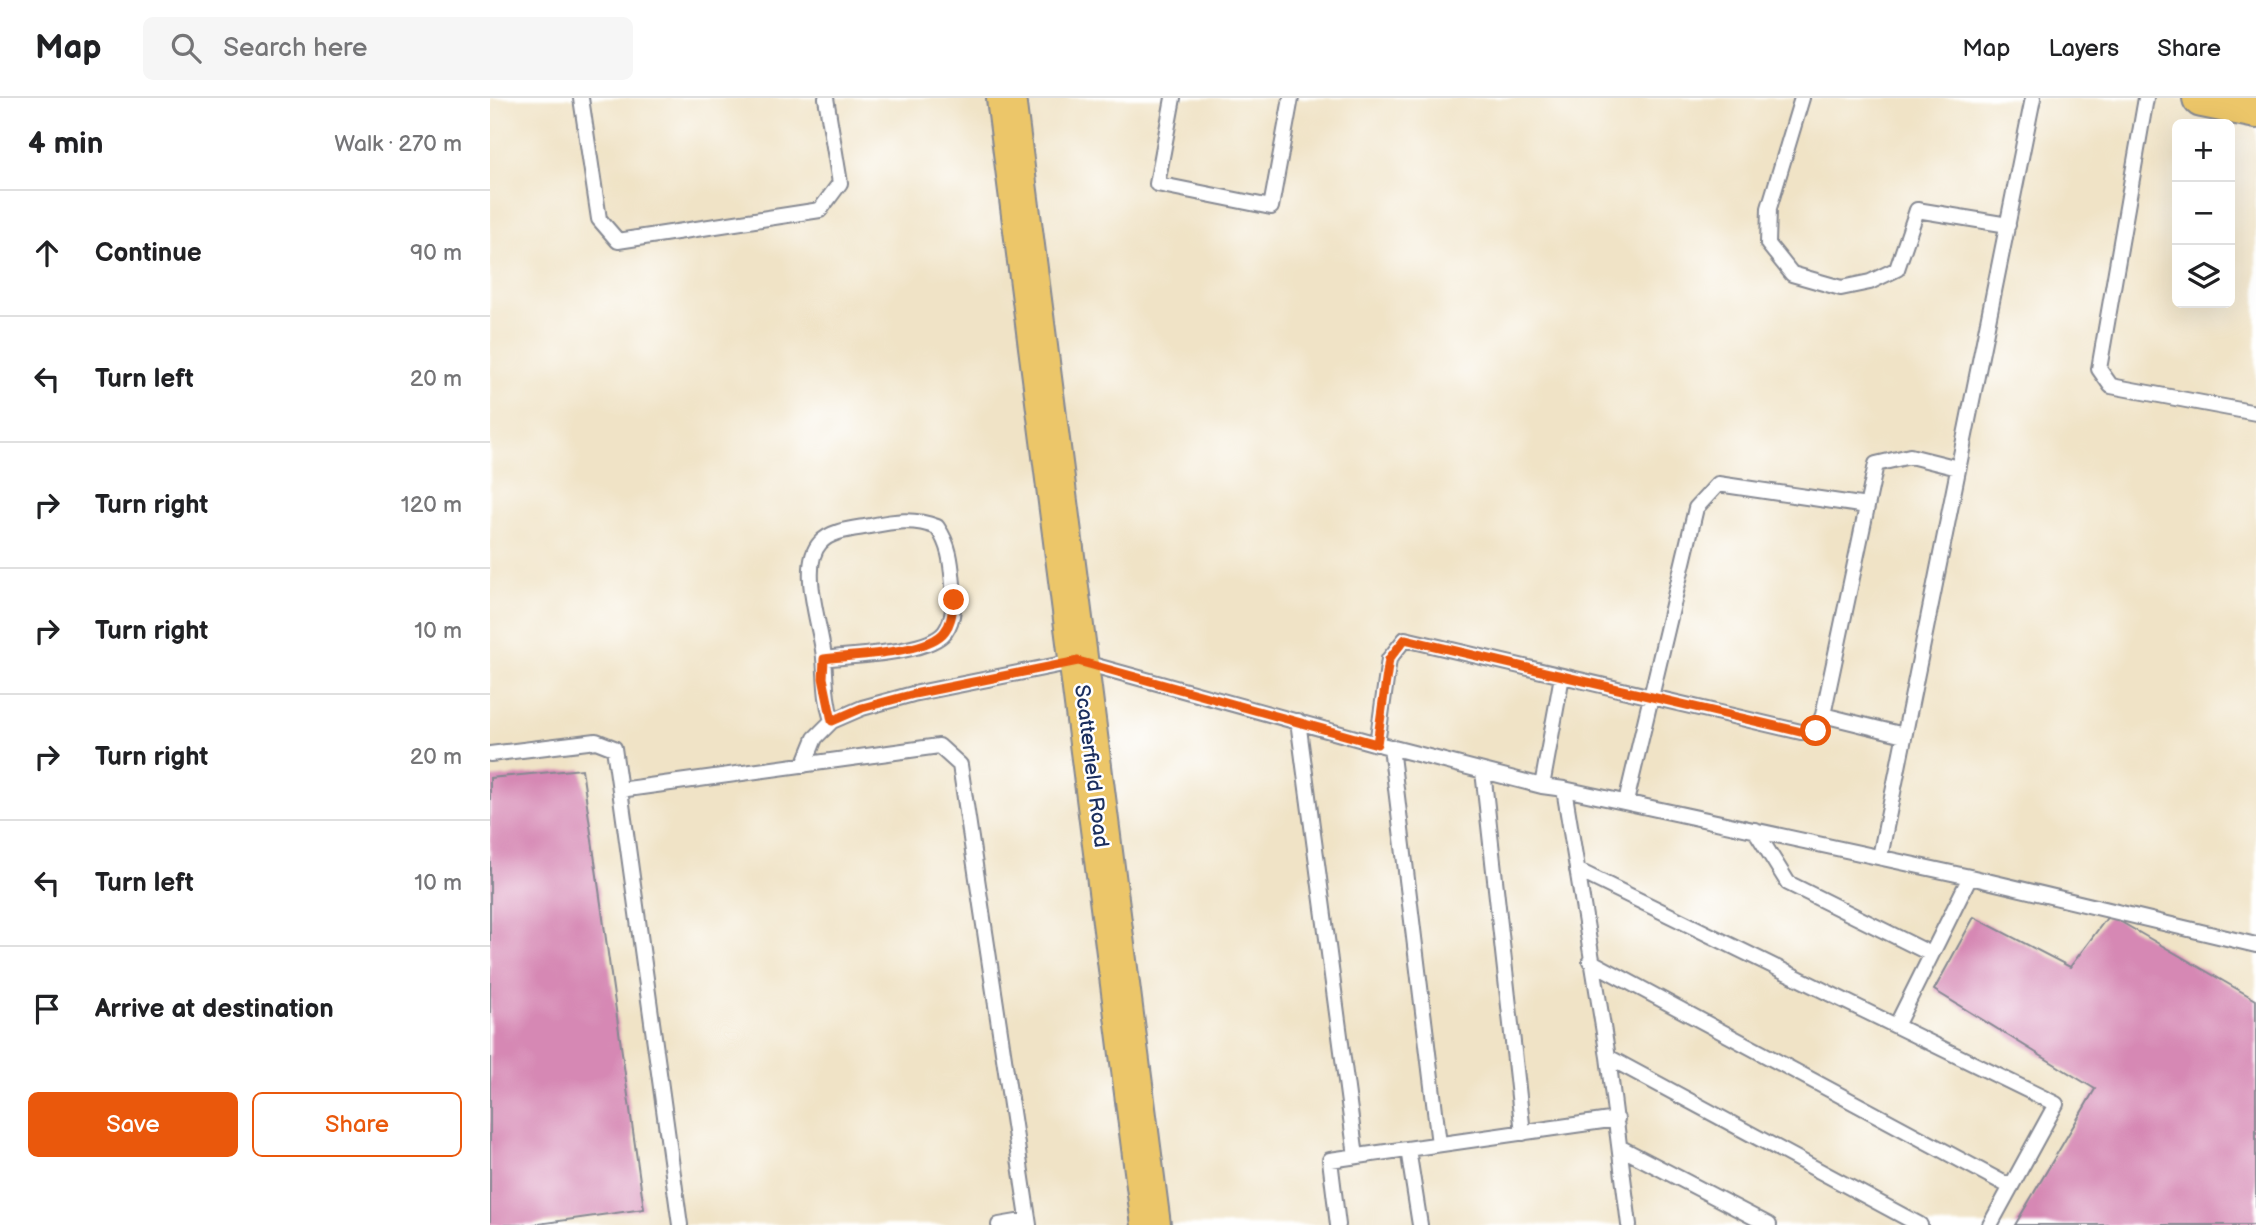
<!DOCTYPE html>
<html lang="en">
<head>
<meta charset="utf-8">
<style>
  :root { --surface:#fff; --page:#f6f6f6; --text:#202124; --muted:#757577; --line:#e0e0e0; --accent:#ea580c }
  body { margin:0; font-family:"Balsamiq Sans",sans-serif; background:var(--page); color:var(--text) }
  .controls { position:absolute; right:21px; top:21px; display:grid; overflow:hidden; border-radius:10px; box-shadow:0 7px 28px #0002 }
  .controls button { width:63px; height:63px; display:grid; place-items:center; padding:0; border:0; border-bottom:2px solid var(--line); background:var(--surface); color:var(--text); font:35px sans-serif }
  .stop { position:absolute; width:21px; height:21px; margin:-16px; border:5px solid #ea580c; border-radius:50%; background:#fff }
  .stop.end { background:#ea580c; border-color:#fff; box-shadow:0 2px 7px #0008 }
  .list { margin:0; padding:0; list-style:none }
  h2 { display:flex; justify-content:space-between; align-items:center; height:91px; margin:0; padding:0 28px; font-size:30px }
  h2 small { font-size:23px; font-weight:400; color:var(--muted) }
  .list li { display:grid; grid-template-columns:46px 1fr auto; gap:21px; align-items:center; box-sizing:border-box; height:126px; padding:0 28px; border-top:2px solid var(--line) }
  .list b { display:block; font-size:26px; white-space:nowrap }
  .list em { font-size:23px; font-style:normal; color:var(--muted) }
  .actions { display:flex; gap:14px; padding:21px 28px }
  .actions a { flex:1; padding:16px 0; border:2px solid var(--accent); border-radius:10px; text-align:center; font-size:24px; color:var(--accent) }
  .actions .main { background:var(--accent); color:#fff }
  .icon { flex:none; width:38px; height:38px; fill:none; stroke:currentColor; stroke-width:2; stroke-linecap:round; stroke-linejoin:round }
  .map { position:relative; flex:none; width:1766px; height:1127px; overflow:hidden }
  header { display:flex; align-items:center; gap:42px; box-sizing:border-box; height:98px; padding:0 35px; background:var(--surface); border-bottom:2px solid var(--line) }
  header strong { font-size:33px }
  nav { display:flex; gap:38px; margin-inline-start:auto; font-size:24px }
  .search { width:490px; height:63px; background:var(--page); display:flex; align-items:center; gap:18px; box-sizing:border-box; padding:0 24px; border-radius:10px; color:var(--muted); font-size:26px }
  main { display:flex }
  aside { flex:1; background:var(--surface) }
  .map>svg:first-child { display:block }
</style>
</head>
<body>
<header>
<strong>Map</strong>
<div class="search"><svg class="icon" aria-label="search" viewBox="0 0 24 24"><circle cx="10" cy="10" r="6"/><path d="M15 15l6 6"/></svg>Search here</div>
<nav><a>Map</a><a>Layers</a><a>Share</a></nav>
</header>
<main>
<aside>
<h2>4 min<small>Walk · 270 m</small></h2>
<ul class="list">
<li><svg class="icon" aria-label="ahead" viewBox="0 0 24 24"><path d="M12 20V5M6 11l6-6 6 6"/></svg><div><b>Continue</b></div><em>90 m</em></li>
<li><svg class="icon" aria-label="left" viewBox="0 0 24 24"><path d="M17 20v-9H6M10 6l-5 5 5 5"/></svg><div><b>Turn left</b></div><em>20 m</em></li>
<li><svg class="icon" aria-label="right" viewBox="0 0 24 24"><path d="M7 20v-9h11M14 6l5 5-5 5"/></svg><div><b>Turn right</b></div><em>120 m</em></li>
<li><svg class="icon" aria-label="right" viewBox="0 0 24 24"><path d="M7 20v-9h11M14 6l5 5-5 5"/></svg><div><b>Turn right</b></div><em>10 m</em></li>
<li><svg class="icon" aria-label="right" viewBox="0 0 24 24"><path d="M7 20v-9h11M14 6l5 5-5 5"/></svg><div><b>Turn right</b></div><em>20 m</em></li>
<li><svg class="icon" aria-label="left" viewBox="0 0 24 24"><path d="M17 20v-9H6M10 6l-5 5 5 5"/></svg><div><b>Turn left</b></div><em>10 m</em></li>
<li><svg class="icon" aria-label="arrive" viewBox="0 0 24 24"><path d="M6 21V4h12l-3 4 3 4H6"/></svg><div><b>Arrive at destination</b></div></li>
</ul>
<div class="actions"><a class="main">Save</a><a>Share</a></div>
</aside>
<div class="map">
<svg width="1766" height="1127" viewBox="0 0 1766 1127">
  <rect width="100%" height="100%" fill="#fff"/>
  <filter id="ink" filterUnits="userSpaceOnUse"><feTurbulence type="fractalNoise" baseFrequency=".0143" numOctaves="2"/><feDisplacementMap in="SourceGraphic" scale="14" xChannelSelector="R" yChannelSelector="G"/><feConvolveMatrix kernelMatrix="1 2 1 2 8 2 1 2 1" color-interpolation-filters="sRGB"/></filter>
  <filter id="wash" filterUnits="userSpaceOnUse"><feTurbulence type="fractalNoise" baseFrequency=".00686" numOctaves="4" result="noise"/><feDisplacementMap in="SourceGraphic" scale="28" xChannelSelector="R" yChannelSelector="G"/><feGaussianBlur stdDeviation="1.57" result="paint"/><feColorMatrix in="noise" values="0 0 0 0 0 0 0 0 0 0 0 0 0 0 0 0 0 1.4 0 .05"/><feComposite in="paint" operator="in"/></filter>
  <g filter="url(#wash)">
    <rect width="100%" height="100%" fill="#f0e3c6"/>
    <g id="blocks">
      <!-- building -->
      <path fill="#d688b4" d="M 92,671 L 154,1111 L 41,1127 L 0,1127 L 0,680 Z
        M 1619,817 L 1766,902 L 1766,1127 L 1525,1127 L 1605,991 L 1444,892 L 1484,819 L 1580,869 Z"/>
    </g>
  </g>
  <g filter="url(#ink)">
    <use href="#blocks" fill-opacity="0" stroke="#868992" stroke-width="2"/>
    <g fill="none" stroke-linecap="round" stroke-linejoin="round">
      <defs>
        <path id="lane" d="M 91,0 L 109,121 L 128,143 L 330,112 L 350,85 L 336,0
          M 683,0 L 667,86 L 781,109 L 801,0
          M 1312,0 L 1279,110 L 1278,146 L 1302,176 L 1351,190 L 1380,184 L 1407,171 L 1427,112 L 1518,127
          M 1656,0 L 1609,271 L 1621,288 L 1766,315
          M 334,561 C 362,557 438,556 455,534 C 465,520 464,502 463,486 C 461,464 460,448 447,429 C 424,420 404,423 380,428 C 364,431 341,432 330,445 C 308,469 332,531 334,560 C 336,584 335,599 342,623
          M 808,623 L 866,1058
          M 1414,637 L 1333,617 L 1386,366 L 1420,358 L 1468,370
          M 892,647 L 1052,688 L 1074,691
          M 901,649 L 949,1046
          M 0,656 L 106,643 L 124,650 L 130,692
          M 314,667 L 325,640 L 342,623 L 372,610 L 423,596 L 588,563 L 887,646 L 899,561 L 915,541 L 1311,634 L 1326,633 L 1333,617
          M 993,673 L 1033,1035
          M 1052,688 L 1072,578
          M 1136,704 L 1206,410 L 1228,386 L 1377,408
          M 1265,732 L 1298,785 L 1439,855
          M 1390,759 L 1543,0
          M 1087,772 L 1406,928
          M 1480,779 L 1766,847
          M 1100,863 L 1521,1089
          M 1118,959 L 1430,1127
          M 1131,1050 L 1279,1127
          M 918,1051 L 930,1127
          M 190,1127 L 130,692 L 449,648 L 470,667 L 539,1127
          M 509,1127 L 538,1122
          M 848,1127 L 840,1062 L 1127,1021
          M 1139,1127 L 1118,959 L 1074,691 L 1480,779 L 1406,928 L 1566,1006 L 1500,1127"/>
        <path id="primary" d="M 516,0 L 661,1127
          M 1712,0 L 1766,11"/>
      </defs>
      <!-- lane casing -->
      <use href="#lane" stroke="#868992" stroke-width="18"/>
      <!-- primary casing -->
      <use href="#primary" stroke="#868992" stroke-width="42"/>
      <!-- lane -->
      <use href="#lane" stroke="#fff" stroke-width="14"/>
      <!-- primary -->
      <use href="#primary" stroke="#ecc669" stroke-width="38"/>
    </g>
  </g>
  <g fill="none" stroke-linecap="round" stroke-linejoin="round" filter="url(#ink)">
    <!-- route -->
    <path stroke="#ea580c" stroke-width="9" d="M 464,502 C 462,513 462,524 455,533 C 439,556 361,557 334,561 L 333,580 L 342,623 L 372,610 L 424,596 L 588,563 L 887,646 L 899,561 L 915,541 L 1311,634 L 1326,633"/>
  </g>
  <g text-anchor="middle" stroke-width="5" stroke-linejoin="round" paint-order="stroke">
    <!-- street labels -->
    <g font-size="21" fill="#1b2f5e" stroke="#fff">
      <text transform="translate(602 668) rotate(83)" y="7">Scatterfield Road</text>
    </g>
  </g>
</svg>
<div class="controls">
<button>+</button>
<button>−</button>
<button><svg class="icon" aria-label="layers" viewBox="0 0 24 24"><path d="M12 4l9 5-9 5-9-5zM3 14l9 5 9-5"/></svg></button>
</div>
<div class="stop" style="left:1326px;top:633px"></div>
<div class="stop end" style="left:464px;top:502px"></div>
</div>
</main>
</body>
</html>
